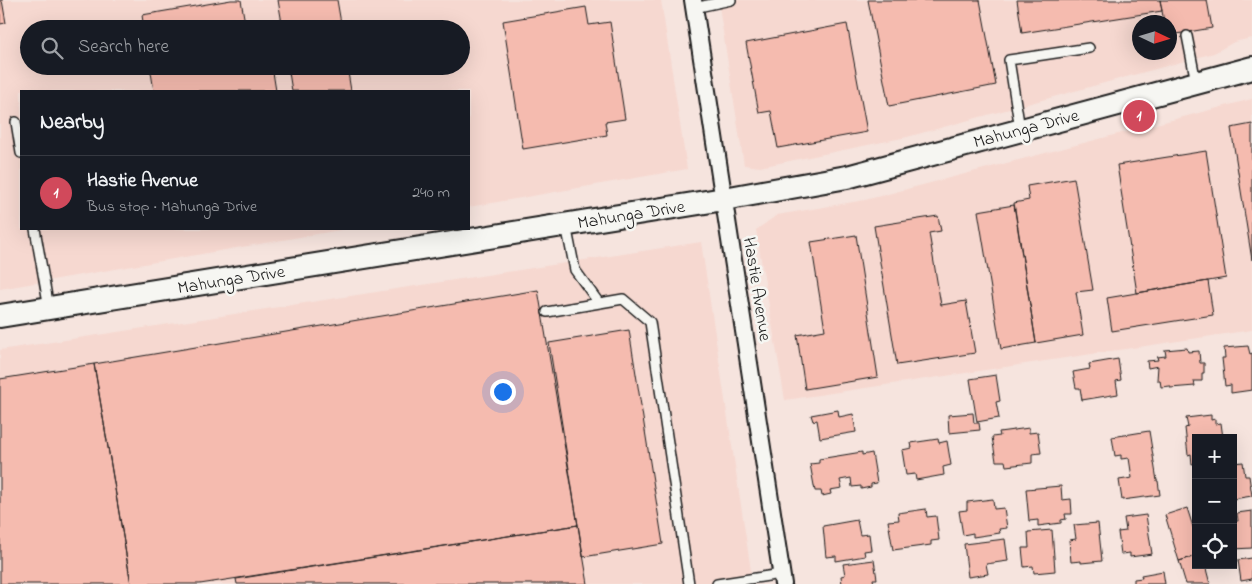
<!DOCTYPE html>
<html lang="en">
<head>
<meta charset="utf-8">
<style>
  :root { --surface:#171b24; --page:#242831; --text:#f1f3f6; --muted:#9ea1a6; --line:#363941; --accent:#d1495b }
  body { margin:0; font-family:"Indie Flower",sans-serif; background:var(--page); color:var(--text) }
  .controls { position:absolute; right:15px; bottom:15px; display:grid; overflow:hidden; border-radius:0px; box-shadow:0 5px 20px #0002 }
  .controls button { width:45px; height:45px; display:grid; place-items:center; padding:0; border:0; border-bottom:1px solid var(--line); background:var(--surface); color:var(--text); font:25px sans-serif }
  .compass { position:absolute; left:1132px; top:15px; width:45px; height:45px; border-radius:50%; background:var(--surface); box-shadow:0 5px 20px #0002; rotate:94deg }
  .you { position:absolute; left:502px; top:391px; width:18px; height:18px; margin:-12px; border:4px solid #fff; border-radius:50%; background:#1a73e8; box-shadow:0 0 0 8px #1a73e833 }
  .badge { display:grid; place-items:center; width:32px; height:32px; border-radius:50%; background:var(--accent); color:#fff; font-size:16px; font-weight:700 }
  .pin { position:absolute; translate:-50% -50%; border:2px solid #fff; box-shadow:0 1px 5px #0006 }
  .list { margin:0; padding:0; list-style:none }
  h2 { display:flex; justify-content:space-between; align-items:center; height:65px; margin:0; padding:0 20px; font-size:21px }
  h2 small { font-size:16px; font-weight:400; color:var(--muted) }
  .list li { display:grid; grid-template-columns:32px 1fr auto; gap:15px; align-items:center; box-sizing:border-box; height:75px; padding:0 20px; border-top:1px solid var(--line) }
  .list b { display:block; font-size:19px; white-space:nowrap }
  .list p { margin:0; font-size:16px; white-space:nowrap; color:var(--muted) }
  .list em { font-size:16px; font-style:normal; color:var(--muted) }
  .icon { flex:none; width:28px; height:28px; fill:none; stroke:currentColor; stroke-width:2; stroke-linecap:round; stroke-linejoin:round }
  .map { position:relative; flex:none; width:1252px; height:584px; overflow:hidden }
  .search { position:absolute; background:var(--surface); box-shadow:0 5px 20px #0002; left:20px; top:20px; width:450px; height:55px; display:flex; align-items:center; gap:12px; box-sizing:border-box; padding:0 18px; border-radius:28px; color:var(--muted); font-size:19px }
  .panel { position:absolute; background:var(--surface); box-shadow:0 5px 20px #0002; left:20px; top:90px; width:450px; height:140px; border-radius:0px }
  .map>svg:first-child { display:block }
</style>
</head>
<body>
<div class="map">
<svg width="1252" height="584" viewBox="0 0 1252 584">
  <rect width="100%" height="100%" fill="#f6e4de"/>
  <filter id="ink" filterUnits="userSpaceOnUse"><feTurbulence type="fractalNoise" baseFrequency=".02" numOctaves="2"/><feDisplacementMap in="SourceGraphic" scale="10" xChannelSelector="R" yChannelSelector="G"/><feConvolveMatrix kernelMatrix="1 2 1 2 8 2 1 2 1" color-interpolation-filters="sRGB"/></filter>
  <g filter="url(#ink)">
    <!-- built -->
    <path fill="#f6d8d0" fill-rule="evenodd" d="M 0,0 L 661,0 L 687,169 L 469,207 L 469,91 L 21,91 L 21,229 L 346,229 L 0,289 ZM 29,29 L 461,29 L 461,66 L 29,66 Z
      M 718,0 L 1252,0 L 1252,38 L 1234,42 L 1214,53 L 907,137 L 760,167 L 744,165 ZM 1140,22 L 1170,22 L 1170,52 L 1140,52 Z
      M 1252,99 L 1252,330 L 785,400 L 756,230 L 777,215 L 865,200 Z
      M 701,242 L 753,584 L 0,584 L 0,350 Z"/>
    <!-- building -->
    <path fill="#f5bbaf" stroke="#1c1c1c" d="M 0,0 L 2,0 L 6,23 L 0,24 Z
      M 231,0 L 241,0 L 246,29 L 144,29 L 142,15 Z
      M 278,0 L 337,0 L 342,29 L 283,29 Z
      M 868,0 L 980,0 L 996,85 L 889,106 Z
      M 1017,0 L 1160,0 L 1162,11 L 1022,33 Z
      M 1160,0 L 1207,0 L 1212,28 L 1170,35 L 1170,22 L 1164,22 Z
      M 586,7 L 589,25 L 610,22 L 625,119 L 605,122 L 607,135 L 523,149 L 503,21 Z
      M 847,24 L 867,132 L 778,148 L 771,111 L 759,113 L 746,43 Z
      M 150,66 L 272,66 L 276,91 L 154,91 Z
      M 288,66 L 347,66 L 351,91 L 292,91 Z
      M 1252,124 L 1252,260 L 1231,128 Z
      M 1206,151 L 1226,278 L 1137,293 L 1117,165 Z
      M 1074,178 L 1093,290 L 1076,292 L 1083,335 L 1036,343 L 1014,203 L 1029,200 L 1027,186 Z
      M 1014,205 L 1036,343 L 1001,349 L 978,211 Z
      M 938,216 L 941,231 L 929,233 L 941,305 L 966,301 L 975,353 L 897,365 L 874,226 Z
      M 856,235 L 878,377 L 805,389 L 797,335 L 825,330 L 811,242 Z
      M 1208,281 L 1213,315 L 1112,331 L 1107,298 Z
      M 538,290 L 578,525 L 200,584 L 131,584 L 94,364 Z
      M 629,330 L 663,544 L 583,557 L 549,343 Z
      M 1248,346 L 1250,354 L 1252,353 L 1252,390 L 1231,393 L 1231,385 L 1225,386 L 1222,358 L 1225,358 L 1224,348 Z
      M 1187,348 L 1188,352 L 1199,351 L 1200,363 L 1204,363 L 1204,373 L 1202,373 L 1202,381 L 1194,381 L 1195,386 L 1170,388 L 1170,386 L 1161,387 L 1160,380 L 1157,380 L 1158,366 L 1148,368 L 1147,361 L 1158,360 L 1157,357 L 1166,356 L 1165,350 Z
      M 1118,359 L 1121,380 L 1116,381 L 1118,394 L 1082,400 L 1080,388 L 1076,388 L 1073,372 L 1090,369 L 1089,364 Z
      M 94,364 L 131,584 L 0,584 L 0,379 Z
      M 996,375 L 1000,401 L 996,402 L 999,418 L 977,422 L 970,379 Z
      M 838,410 L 839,417 L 853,414 L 856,432 L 820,438 L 817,420 L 813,421 L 811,415 Z
      M 973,413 L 974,423 L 979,423 L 980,430 L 949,433 L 948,415 Z
      M 1211,415 L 1211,420 L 1215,419 L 1215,424 L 1221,423 L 1223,438 L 1196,438 L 1196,463 L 1192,464 L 1191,454 L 1188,455 L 1185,428 L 1188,427 L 1186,418 Z
      M 1029,428 L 1029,433 L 1038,432 L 1041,453 L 1032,454 L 1032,463 L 1006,466 L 1005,461 L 996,461 L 992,437 L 1000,436 L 999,432 Z
      M 1149,431 L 1157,481 L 1158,481 L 1160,495 L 1122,500 L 1119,480 L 1132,478 L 1129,458 L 1121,459 L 1121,455 L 1115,456 L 1112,437 Z
      M 938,439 L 939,443 L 947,441 L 951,465 L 943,467 L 944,475 L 916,480 L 915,474 L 906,475 L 902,450 L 912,448 L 911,443 Z
      M 862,452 L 862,455 L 872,453 L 877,483 L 871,484 L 871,487 L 861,489 L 861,486 L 852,487 L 851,478 L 840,480 L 842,488 L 830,490 L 831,494 L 822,496 L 821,491 L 815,491 L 810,464 L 819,463 L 819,459 Z
      M 1243,462 L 1245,476 L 1249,476 L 1252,496 L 1233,499 L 1233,463 Z
      M 1061,486 L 1062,500 L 1071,499 L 1072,514 L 1065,514 L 1066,519 L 1061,520 L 1061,523 L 1038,526 L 1038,520 L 1029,521 L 1026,489 Z
      M 993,499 L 994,509 L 1004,508 L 1007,528 L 999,529 L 1000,533 L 973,537 L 973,533 L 963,535 L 959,511 L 967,510 L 967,502 Z
      M 1187,508 L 1196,536 L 1196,556 L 1179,561 L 1165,515 Z
      M 926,509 L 927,517 L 936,516 L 939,540 L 931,541 L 931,545 L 893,550 L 888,521 L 899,520 L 898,513 Z
      M 1252,511 L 1252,548 L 1233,549 L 1233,521 L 1238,521 L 1237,513 Z
      M 1146,515 L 1152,554 L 1130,557 L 1130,553 L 1121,554 L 1118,532 L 1126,531 L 1124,518 Z
      M 857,520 L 860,535 L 869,534 L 871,550 L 864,551 L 865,556 L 836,561 L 836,556 L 826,557 L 823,526 Z
      M 1098,523 L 1102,561 L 1081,563 L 1081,561 L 1071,562 L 1069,540 L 1076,539 L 1074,525 Z
      M 578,525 L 588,584 L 237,584 L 236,579 Z
      M 1052,530 L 1055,571 L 1034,573 L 1033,566 L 1024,567 L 1022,548 L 1029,548 L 1028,532 Z
      M 1005,539 L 1008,561 L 986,564 L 988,574 L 968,577 L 964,544 Z
      M 1196,556 L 1196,565 L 1205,565 L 1210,584 L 1186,584 L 1179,561 Z
      M 1252,558 L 1252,579 L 1241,581 L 1238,560 Z
      M 874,560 L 877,579 L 873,579 L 874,584 L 842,584 L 841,576 L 845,575 L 843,564 Z
      M 1163,571 L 1165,584 L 1134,584 L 1134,579 L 1142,578 L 1141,575 Z"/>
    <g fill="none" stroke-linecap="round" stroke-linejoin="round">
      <defs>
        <path id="lane" d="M 694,8 L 731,0
          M 1187,36 L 1196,82
          M 16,122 L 21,153
          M 1020,129 L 1009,60 L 1089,48
          M 566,225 L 575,270 L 599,303
          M 35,229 L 49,308
          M 547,312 L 623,299 L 650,322 L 689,584
          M 717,584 L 781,574"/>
        <path id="street" d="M 693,0 L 783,584"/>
        <path id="secondary" d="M 0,316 L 724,199 L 847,177 L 1252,68"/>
      </defs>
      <!-- lane casing -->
      <use href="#lane" stroke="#1c1c1c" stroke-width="12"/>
      <!-- street casing -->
      <use href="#street" stroke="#1c1c1c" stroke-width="20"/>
      <!-- secondary casing -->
      <use href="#secondary" stroke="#1c1c1c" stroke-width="26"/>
      <!-- lane -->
      <use href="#lane" stroke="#f6f6f2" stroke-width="9"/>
      <!-- street -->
      <use href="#street" stroke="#f6f6f2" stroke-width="16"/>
      <!-- secondary -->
      <use href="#secondary" stroke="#f6f6f2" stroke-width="22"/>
    </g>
  </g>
  <g text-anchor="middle" stroke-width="5" stroke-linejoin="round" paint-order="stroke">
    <!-- street labels -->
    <g font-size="18" fill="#1c1c1c" stroke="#f6f6f2">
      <text transform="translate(1026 128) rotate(-15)" y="6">Mahunga Drive</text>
      <text transform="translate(631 214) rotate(-9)" y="6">Mahunga Drive</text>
      <text transform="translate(231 279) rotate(-9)" y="6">Mahunga Drive</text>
      <text transform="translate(758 289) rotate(81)" y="6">Hastie Avenue</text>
    </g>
  </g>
</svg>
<div class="controls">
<button>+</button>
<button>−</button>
<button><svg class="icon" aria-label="locate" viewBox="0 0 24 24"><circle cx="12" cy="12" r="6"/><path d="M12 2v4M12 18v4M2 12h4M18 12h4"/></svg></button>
</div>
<svg class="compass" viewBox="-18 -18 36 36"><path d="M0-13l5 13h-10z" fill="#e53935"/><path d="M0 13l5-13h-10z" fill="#9ea1a6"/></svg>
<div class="you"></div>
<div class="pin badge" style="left:1139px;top:116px">1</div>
<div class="search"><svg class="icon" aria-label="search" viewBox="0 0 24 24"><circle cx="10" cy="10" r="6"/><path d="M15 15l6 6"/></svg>Search here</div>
<section class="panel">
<h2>Nearby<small></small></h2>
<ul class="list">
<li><span class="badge">1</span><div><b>Hastie Avenue</b><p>Bus stop · Mahunga Drive</p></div><em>240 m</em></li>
</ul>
</section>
</div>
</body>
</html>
